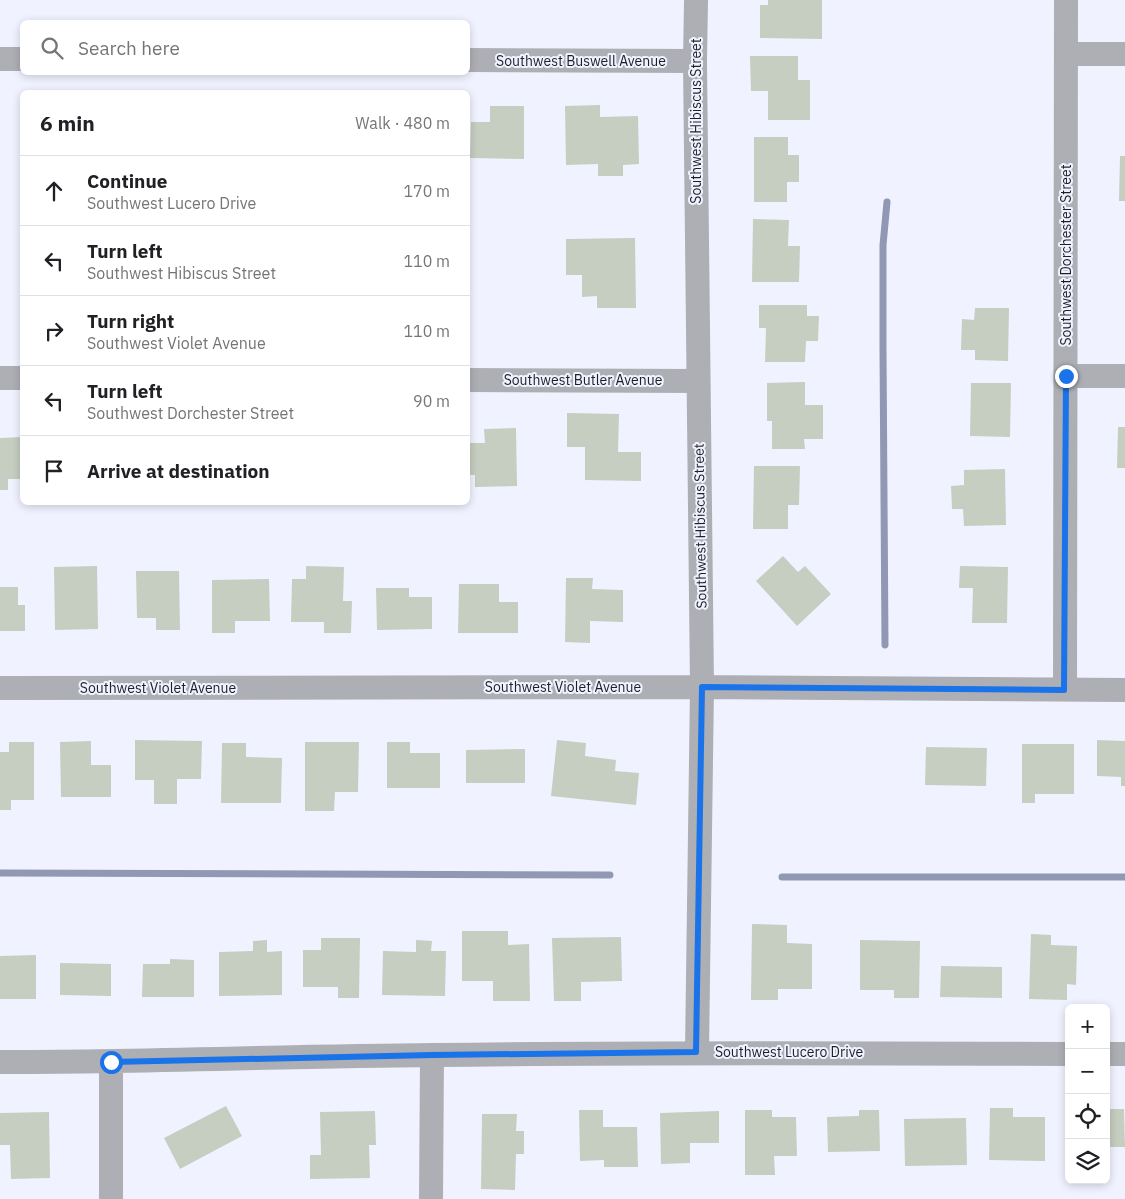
<!DOCTYPE html>
<html lang="en">
<head>
<meta charset="utf-8">
<style>
  :root { --surface:#fff; --page:#f6f6f6; --text:#202124; --muted:#757577; --line:#e0e0e0 }
  body { margin:0; font-family:"IBM Plex Sans",sans-serif; background:var(--page); color:var(--text) }
  .controls { position:absolute; right:15px; bottom:15px; display:grid; overflow:hidden; border-radius:8px; box-shadow:0 2px 8px #0003 }
  .controls button { width:45px; height:45px; display:grid; place-items:center; padding:0; border:0; border-bottom:1px solid var(--line); background:var(--surface); color:var(--text); font:25px sans-serif }
  .stop { position:absolute; width:15px; height:15px; margin:-11px; border:4px solid #1a73e8; border-radius:50%; background:#fff }
  .stop.end { background:#1a73e8; border-color:#fff; box-shadow:0 1px 5px #0008 }
  .list { margin:0; padding:0; list-style:none }
  h2 { display:flex; justify-content:space-between; align-items:center; height:65px; margin:0; padding:0 20px; font-size:21px }
  h2 small { font-size:16px; font-weight:400; color:var(--muted) }
  .list li { display:grid; grid-template-columns:32px 1fr auto; gap:15px; align-items:center; box-sizing:border-box; height:70px; padding:0 20px; border-top:1px solid var(--line) }
  .list b { display:block; font-size:19px; white-space:nowrap }
  .list p { margin:0; font-size:16px; white-space:nowrap; color:var(--muted) }
  .list em { font-size:16px; font-style:normal; color:var(--muted) }
  .icon { flex:none; width:28px; height:28px; fill:none; stroke:currentColor; stroke-width:2; stroke-linecap:round; stroke-linejoin:round }
  .map { position:relative; flex:none; width:1125px; height:1199px; overflow:hidden }
  .search { position:absolute; background:var(--surface); box-shadow:0 2px 8px #0003; left:20px; top:20px; width:450px; height:55px; display:flex; align-items:center; gap:12px; box-sizing:border-box; padding:0 18px; border-radius:8px; color:var(--muted); font-size:19px }
  .panel { position:absolute; background:var(--surface); box-shadow:0 2px 8px #0003; left:20px; top:90px; width:450px; height:415px; border-radius:8px }
  .map>svg:first-child { display:block }
</style>
</head>
<body>
<div class="map">
<svg width="1125" height="1199" viewBox="0 0 1125 1199">
  <rect width="100%" height="100%" fill="#f0f3ff"/>
  <g fill="none" stroke-linecap="round" stroke-linejoin="round">
    <!-- stream -->
    <path stroke="#9098b4" stroke-width="7" d="M 885,645 L 883,349 L 883,245 L 887,202
      M 0,873 L 610,875
      M 782,877 L 1125,877"/>
  </g>
  <!-- building -->
  <path fill="#c5cec1" d="M 768,0 L 822,0 L 822,39 L 760,38 L 760,5 L 768,5 Z
    M 750,56 L 798,56 L 798,80 L 810,80 L 810,120 L 768,120 L 768,91 L 751,91 Z
    M 600,105 L 600,117 L 638,116 L 639,164 L 623,165 L 623,176 L 598,176 L 598,164 L 566,165 L 565,106 Z
    M 490,106 L 524,106 L 524,159 L 470,158 L 471,122 L 490,122 Z
    M 754,137 L 788,137 L 788,155 L 799,155 L 799,182 L 787,182 L 787,202 L 754,202 Z
    M 1120,156 L 1125,156 L 1125,201 L 1119,201 Z
    M 753,219 L 789,220 L 788,246 L 800,246 L 799,282 L 752,282 Z
    M 635,238 L 636,308 L 597,308 L 597,296 L 582,297 L 582,275 L 566,275 L 566,239 Z
    M 759,305 L 807,305 L 807,316 L 819,316 L 818,341 L 806,341 L 805,362 L 765,362 L 766,328 L 759,328 Z
    M 975,308 L 1009,308 L 1008,361 L 975,360 L 975,350 L 961,350 L 962,319 L 974,320 Z
    M 805,382 L 805,405 L 823,405 L 823,439 L 804,439 L 805,449 L 772,449 L 772,421 L 767,421 L 767,383 Z
    M 971,383 L 1011,383 L 1010,437 L 970,436 Z
    M 567,413 L 619,414 L 618,452 L 641,452 L 641,481 L 585,480 L 585,447 L 567,447 Z
    M 1118,427 L 1125,427 L 1125,468 L 1117,468 Z
    M 516,428 L 517,486 L 475,487 L 475,475 L 468,475 L 468,443 L 485,443 L 484,429 Z
    M 22,437 L 22,479 L 8,479 L 8,490 L 0,490 L 0,438 Z
    M 754,466 L 800,466 L 799,505 L 788,505 L 788,529 L 753,529 Z
    M 1005,469 L 1006,525 L 964,526 L 963,509 L 952,509 L 951,486 L 964,485 L 964,470 Z
    M 783,556 L 798,572 L 805,566 L 831,594 L 797,626 L 756,581 Z
    M 97,566 L 98,629 L 55,630 L 54,567 Z
    M 306,566 L 344,567 L 343,601 L 352,601 L 351,633 L 324,633 L 324,622 L 291,622 L 292,579 L 306,579 Z
    M 960,566 L 1008,567 L 1007,623 L 972,623 L 973,588 L 959,588 Z
    M 136,571 L 179,571 L 180,630 L 156,630 L 156,618 L 137,618 Z
    M 566,578 L 593,578 L 592,589 L 623,590 L 623,622 L 590,621 L 590,643 L 565,642 Z
    M 269,579 L 270,621 L 235,621 L 235,633 L 212,633 L 212,580 Z
    M 459,584 L 499,584 L 499,602 L 518,602 L 518,633 L 458,633 Z
    M 0,587 L 18,587 L 18,605 L 25,605 L 25,631 L 0,631 Z
    M 376,588 L 409,588 L 409,597 L 432,597 L 432,629 L 377,630 Z
    M 135,740 L 202,741 L 201,779 L 177,779 L 177,804 L 154,804 L 154,780 L 135,780 Z
    M 557,740 L 586,743 L 585,756 L 616,760 L 615,771 L 639,773 L 636,805 L 551,796 Z
    M 1097,740 L 1125,741 L 1125,786 L 1121,786 L 1121,777 L 1097,776 Z
    M 91,741 L 91,765 L 111,765 L 111,797 L 61,797 L 60,742 Z
    M 9,742 L 34,742 L 34,800 L 11,800 L 11,810 L 0,810 L 0,752 L 9,752 Z
    M 305,742 L 359,742 L 358,792 L 335,792 L 334,811 L 305,811 Z
    M 387,742 L 410,742 L 410,753 L 440,753 L 440,788 L 387,788 Z
    M 222,743 L 246,743 L 246,757 L 282,758 L 281,803 L 221,803 Z
    M 1022,744 L 1074,744 L 1074,794 L 1035,794 L 1035,803 L 1022,803 Z
    M 926,747 L 987,748 L 986,786 L 925,785 Z
    M 525,749 L 525,783 L 466,783 L 466,750 Z
    M 752,924 L 787,925 L 787,943 L 812,944 L 812,989 L 778,989 L 778,1000 L 751,1000 Z
    M 462,931 L 508,931 L 508,945 L 529,944 L 530,1001 L 493,1001 L 493,981 L 462,981 Z
    M 1031,934 L 1051,935 L 1051,945 L 1077,946 L 1076,985 L 1067,984 L 1067,1000 L 1029,999 Z
    M 621,937 L 622,981 L 581,982 L 581,1001 L 554,1001 L 552,938 Z
    M 321,938 L 360,938 L 359,998 L 338,998 L 338,987 L 303,987 L 303,950 L 321,950 Z
    M 267,940 L 267,952 L 282,951 L 282,995 L 219,996 L 219,952 L 253,951 L 253,941 Z
    M 416,940 L 432,941 L 431,951 L 446,951 L 445,996 L 382,995 L 383,951 L 416,952 Z
    M 860,940 L 920,941 L 919,998 L 894,998 L 894,990 L 860,990 Z
    M 36,955 L 36,999 L 0,999 L 0,956 Z
    M 170,959 L 194,960 L 194,997 L 142,997 L 143,964 L 170,964 Z
    M 60,963 L 111,964 L 111,996 L 60,995 Z
    M 941,966 L 1002,967 L 1002,998 L 940,997 Z
    M 226,1106 L 242,1136 L 180,1169 L 164,1138 Z
    M 990,1108 L 1013,1108 L 1013,1117 L 1045,1117 L 1045,1161 L 989,1160 Z
    M 1106,1109 L 1124,1109 L 1125,1147 L 1106,1147 Z
    M 579,1110 L 603,1110 L 603,1127 L 637,1127 L 638,1167 L 604,1167 L 604,1160 L 580,1161 Z
    M 745,1110 L 772,1110 L 772,1117 L 796,1117 L 797,1156 L 774,1156 L 775,1175 L 745,1175 Z
    M 859,1110 L 879,1110 L 880,1151 L 828,1152 L 827,1117 L 859,1116 Z
    M 375,1111 L 376,1145 L 369,1145 L 370,1178 L 310,1179 L 310,1155 L 321,1155 L 320,1112 Z
    M 719,1111 L 719,1143 L 690,1143 L 690,1163 L 661,1164 L 660,1113 Z
    M 49,1112 L 50,1178 L 11,1179 L 10,1145 L 0,1145 L 0,1113 Z
    M 482,1114 L 517,1114 L 516,1131 L 524,1131 L 524,1154 L 516,1154 L 515,1190 L 481,1189 Z
    M 966,1118 L 967,1165 L 905,1166 L 904,1119 Z"/>
  <g fill="none" stroke-linecap="round" stroke-linejoin="round">
    <!-- street -->
    <path stroke="#adafb5" stroke-width="24" d="M 696,0 L 695,61 L 702,687 L 697,1052
      M 1066,54 L 1125,54
      M 0,59 L 22,59
      M 468,60 L 695,61
      M 1066,376 L 1125,376
      M 0,378 L 22,378
      M 468,380 L 698,381
      M 0,688 L 702,687 L 1125,690
      M 1065,689 L 1066,0
      M 1106,1054 L 1125,1054
      M 0,1062 C 145,1062 290,1056 435,1055 C 646,1052 857,1053 1069,1054
      M 111,1062 L 111,1199
      M 431,1199 L 432,1055"/>
  </g>
  <g fill="none" stroke-linecap="round" stroke-linejoin="round">
    <!-- route -->
    <path stroke="#1a73e8" stroke-width="6" d="M 111,1062 L 432,1055 L 696,1052 L 702,687 L 1064,690 L 1066,376"/>
  </g>
  <g text-anchor="middle" stroke-width="4" stroke-linejoin="round" paint-order="stroke">
    <!-- street labels -->
    <g font-size="14" fill="#1e1f25" stroke="#f0f3ff">
      <text x="581" y="66">Southwest Buswell Avenue</text>
      <text transform="translate(696 121) rotate(-90)" y="5">Southwest Hibiscus Street</text>
      <text transform="translate(1066 255) rotate(-90)" y="5">Southwest Dorchester Street</text>
      <text x="583" y="385">Southwest Butler Avenue</text>
      <text transform="translate(700 526) rotate(-91)" y="5">Southwest Hibiscus Street</text>
      <text x="563" y="692">Southwest Violet Avenue</text>
      <text x="158" y="693">Southwest Violet Avenue</text>
      <text x="789" y="1057">Southwest Lucero Drive</text>
    </g>
  </g>
</svg>
<div class="controls">
<button>+</button>
<button>−</button>
<button><svg class="icon" aria-label="locate" viewBox="0 0 24 24"><circle cx="12" cy="12" r="6"/><path d="M12 2v4M12 18v4M2 12h4M18 12h4"/></svg></button>
<button><svg class="icon" aria-label="layers" viewBox="0 0 24 24"><path d="M12 4l9 5-9 5-9-5zM3 14l9 5 9-5"/></svg></button>
</div>
<div class="stop" style="left:111px;top:1062px"></div>
<div class="stop end" style="left:1066px;top:376px"></div>
<div class="search"><svg class="icon" aria-label="search" viewBox="0 0 24 24"><circle cx="10" cy="10" r="6"/><path d="M15 15l6 6"/></svg>Search here</div>
<section class="panel">
<h2>6 min<small>Walk · 480 m</small></h2>
<ul class="list">
<li><svg class="icon" aria-label="ahead" viewBox="0 0 24 24"><path d="M12 20V5M6 11l6-6 6 6"/></svg><div><b>Continue</b><p>Southwest Lucero Drive</p></div><em>170 m</em></li>
<li><svg class="icon" aria-label="left" viewBox="0 0 24 24"><path d="M17 20v-9H6M10 6l-5 5 5 5"/></svg><div><b>Turn left</b><p>Southwest Hibiscus Street</p></div><em>110 m</em></li>
<li><svg class="icon" aria-label="right" viewBox="0 0 24 24"><path d="M7 20v-9h11M14 6l5 5-5 5"/></svg><div><b>Turn right</b><p>Southwest Violet Avenue</p></div><em>110 m</em></li>
<li><svg class="icon" aria-label="left" viewBox="0 0 24 24"><path d="M17 20v-9H6M10 6l-5 5 5 5"/></svg><div><b>Turn left</b><p>Southwest Dorchester Street</p></div><em>90 m</em></li>
<li><svg class="icon" aria-label="arrive" viewBox="0 0 24 24"><path d="M6 21V4h12l-3 4 3 4H6"/></svg><div><b>Arrive at destination</b></div></li>
</ul>
</section>
</div>
</body>
</html>
